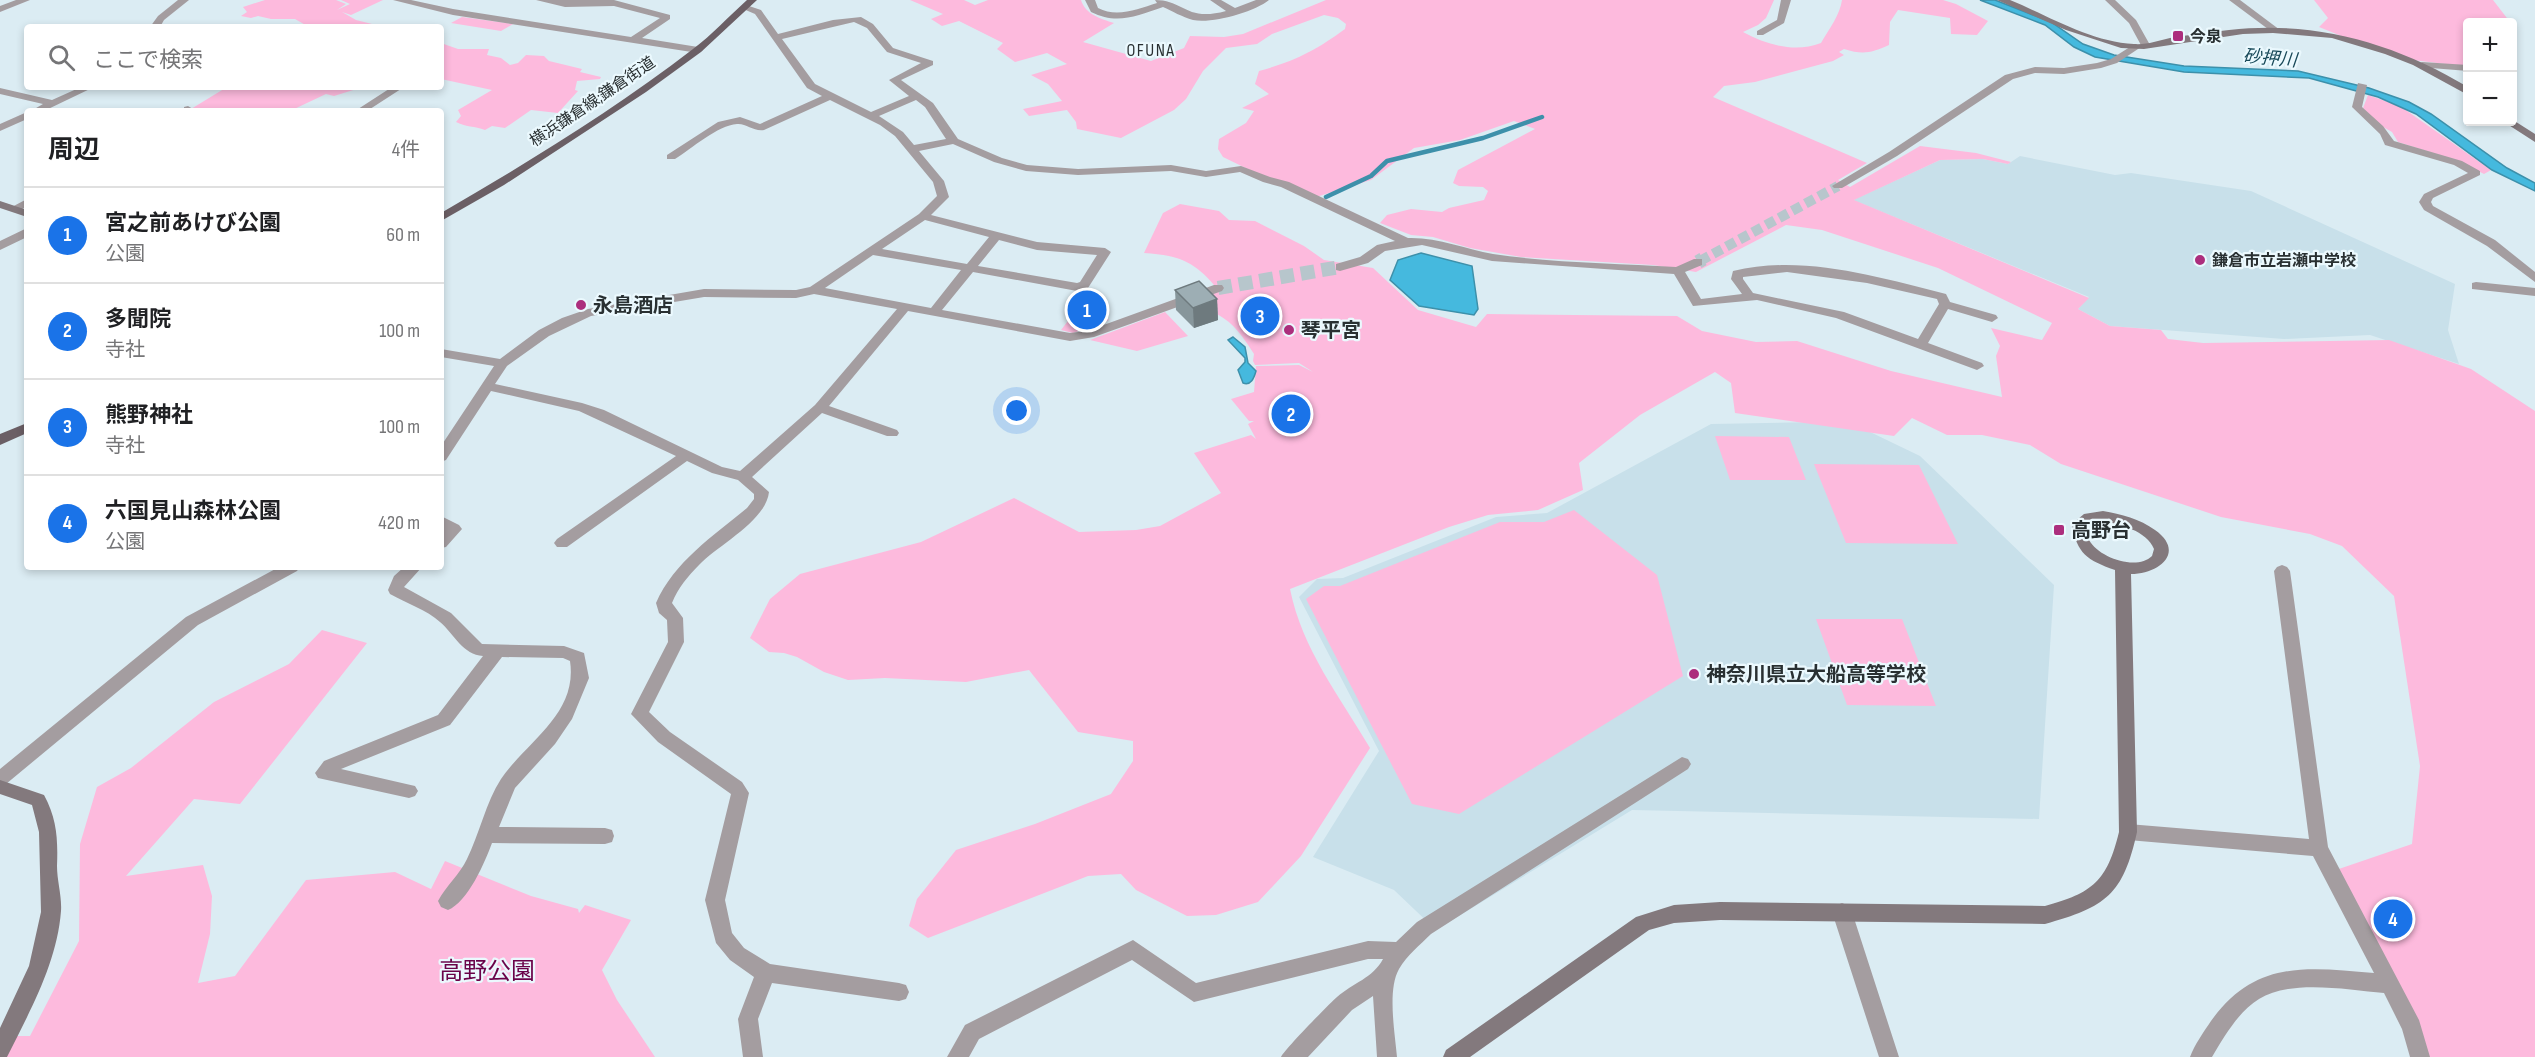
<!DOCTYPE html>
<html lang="ja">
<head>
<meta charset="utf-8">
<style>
  :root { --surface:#fff; --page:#f2f2f2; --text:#202124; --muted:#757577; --line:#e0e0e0; --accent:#1a73e8 }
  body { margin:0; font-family:"Sofia Sans Condensed","Noto Sans JP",sans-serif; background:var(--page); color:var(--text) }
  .controls { position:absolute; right:18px; top:18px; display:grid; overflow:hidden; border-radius:6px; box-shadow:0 3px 9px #0003 }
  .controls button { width:54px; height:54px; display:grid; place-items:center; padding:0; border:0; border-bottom:2px solid var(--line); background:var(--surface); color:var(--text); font:30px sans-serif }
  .you { position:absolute; left:1017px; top:411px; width:21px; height:21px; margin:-15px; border:4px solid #fff; border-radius:50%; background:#1a73e8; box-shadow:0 0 0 9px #1a73e833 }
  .badge { display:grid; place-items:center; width:39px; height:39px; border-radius:50%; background:var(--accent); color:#fff; font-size:20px; font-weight:700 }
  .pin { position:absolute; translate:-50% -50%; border:3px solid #fff; box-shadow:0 2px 6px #0006 }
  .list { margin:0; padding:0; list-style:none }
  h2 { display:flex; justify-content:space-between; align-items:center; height:78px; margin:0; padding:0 24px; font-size:26px }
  h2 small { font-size:20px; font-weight:400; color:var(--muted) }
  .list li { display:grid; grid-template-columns:39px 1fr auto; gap:18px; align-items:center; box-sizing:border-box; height:96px; padding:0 24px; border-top:2px solid var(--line) }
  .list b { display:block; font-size:22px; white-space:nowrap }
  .list p { margin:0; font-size:20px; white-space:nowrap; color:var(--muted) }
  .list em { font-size:20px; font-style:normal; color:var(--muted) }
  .icon { flex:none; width:33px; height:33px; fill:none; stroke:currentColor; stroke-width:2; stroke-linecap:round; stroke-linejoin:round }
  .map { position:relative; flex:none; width:2535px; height:1057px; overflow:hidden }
  .search { position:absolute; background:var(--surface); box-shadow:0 3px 9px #0003; left:24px; top:24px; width:420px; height:66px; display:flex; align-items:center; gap:15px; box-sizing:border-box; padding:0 21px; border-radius:6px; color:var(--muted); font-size:22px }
  .panel { position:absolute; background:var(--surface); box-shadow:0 3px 9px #0003; left:24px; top:108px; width:420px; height:462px; border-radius:6px }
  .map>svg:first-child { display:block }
</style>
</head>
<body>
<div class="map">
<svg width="2535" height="1057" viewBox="0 0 2535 1057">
  <rect width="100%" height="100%" fill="#dbecf3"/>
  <!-- built -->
  <path fill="#c8e0ea" d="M 2020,156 L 2115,175 L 2131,173 L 2251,191 L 2455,284 L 2448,330 L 2459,364 L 2370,335 L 2284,339 L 2110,326 L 2078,309 L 2089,297 L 1853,200 L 1940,160 L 1983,159 L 2008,164 Z
    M 1818,422 L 1866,430 L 1920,456 L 2054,585 L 2039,819 L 1632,810 L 1436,930 L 1394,890 L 1313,857 L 1379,751 L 1299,597 L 1317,579 L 1343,578 L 1496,517 L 1547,513 L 1711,424 Z"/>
  <!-- green -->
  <path fill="#fdbadd" d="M 265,0 L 336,0 L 346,4 L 337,10 L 350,4 L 341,0 L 383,0 L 351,15 L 342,12 L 356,20 L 384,27 L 309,27 L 295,19 L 271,19 L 258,16 L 251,18 L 241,16 L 247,12 L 243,7 Z
    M 910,0 L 964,0 L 975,5 L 988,0 L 1081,0 C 1085,14 1101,19 1114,23 L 1083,42 L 1151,61 L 1184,48 L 1190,36 L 1224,37 L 1243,34 L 1326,0 L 1774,0 L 1766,18 L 1758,25 L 1743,32 C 1767,45 1795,53 1821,43 C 1829,29 1840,15 1842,0 L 1943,0 L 1956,4 L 1988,21 L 1977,35 L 1951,34 L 1950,18 L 1898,10 L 1890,22 L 1889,45 C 1871,53 1863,55 1844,49 L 1839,52 L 1844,55 L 1833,61 L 1755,82 L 1724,86 L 1713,97 L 1867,163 L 1838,180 L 1850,187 L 1920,146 L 1976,153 L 2011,162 L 2008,164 L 1983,159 L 1940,160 L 1854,200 L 2089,298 L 2078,309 L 2110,326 L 2161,330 L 2168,339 L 2203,343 L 2389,340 L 2471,369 L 2535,411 L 2535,1057 L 2420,1057 L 2330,872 L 2412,844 L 2420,766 L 2394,596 L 2342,546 L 2310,534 L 2221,517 L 2061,464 L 2030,445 L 1982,435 L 1947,435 L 1912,418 L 1894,436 L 1735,413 L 1731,383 L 1715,372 L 1640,415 L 1579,463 L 1583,490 L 1538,510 L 1488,515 L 1449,527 L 1290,589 C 1302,649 1340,697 1370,748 L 1301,856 L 1258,902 L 1216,915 L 1187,916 L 1136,890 L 1121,874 L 1088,876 L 928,938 L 909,926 L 917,899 L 956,850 L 1035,824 L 1111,794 L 1133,761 L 1133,741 L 1078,732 L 1029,670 L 966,682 L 885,678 L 848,680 L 824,672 L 797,657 L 784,653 L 769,652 L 750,638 L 770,599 L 800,574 L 921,542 L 1014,498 L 1079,532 L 1136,530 L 1160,526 L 1221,493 L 1194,453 L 1251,435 L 1256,439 L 1248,424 L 1254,421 L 1249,421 L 1231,399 L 1254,392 L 1256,366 L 1299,365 L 1313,372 L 1299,363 L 1255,365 L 1253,361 L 1254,354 C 1243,337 1235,324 1217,314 L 1212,295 L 1214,285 C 1193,260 1176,255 1144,253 L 1163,213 L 1180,204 L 1219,211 L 1229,220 L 1255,221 L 1304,246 L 1324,260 L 1373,268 L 1418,310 L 1476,327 L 1487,314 L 1677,316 L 1702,331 L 1756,342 L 1797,341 L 1891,371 L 2002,397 L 1996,356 L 2000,346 L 1991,328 L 2042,340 L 2052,323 L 1938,268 L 1822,230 L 1786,225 L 1696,272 L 1653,265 L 1521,257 L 1470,248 L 1433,237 L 1411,235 L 1380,223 L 1387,215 L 1411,209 L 1442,212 L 1449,208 L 1484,200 L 1488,191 L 1483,187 L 1459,186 L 1453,183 L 1458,170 L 1535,129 L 1514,121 L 1460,140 L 1414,148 L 1371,180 L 1316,197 L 1264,177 L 1223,157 L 1218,149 L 1219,139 L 1246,123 L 1254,111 L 1242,108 L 1269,94 L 1255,84 L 1259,71 C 1295,61 1315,51 1345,29 L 1346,24 L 1338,18 L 1324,15 L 1272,34 L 1257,44 L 1226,48 L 1203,71 L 1186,99 L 1174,110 L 1121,138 L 1077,129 L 1076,122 L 1067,110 L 1029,116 L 1023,109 L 1062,101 L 1048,84 L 1031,75 L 1067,64 L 1047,53 L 1015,62 L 997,49 L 1003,43 L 959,21 L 942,26 L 931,19 L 943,14 Z
    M 2314,0 L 2493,0 L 2510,22 L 2468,22 L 2467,63 L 2462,66 L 2396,58 L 2319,27 L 2328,18 Z
    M 462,17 L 513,24 L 501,31 L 451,23 Z
    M 441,43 L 458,49 L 489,49 L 487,55 L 501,58 L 510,65 L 518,63 L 526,55 L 544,56 L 549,61 L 582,69 L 580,72 L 601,77 L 600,79 L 577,81 L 575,90 L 578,91 L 558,113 L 531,110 L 505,128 L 492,126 L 485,130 C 475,126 465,127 456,122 L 461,116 L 458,110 L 492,90 L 441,79 Z
    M 227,87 L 363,87 L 334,96 L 326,94 L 290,111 L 191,109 Z
    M 2368,95 L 2400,106 L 2491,170 L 2484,174 L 2458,161 L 2398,142 L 2392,132 L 2376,123 L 2363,108 Z
    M 1085,299 L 1109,320 L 1073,333 L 1061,330 Z
    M 1165,312 L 1188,336 L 1137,351 L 1090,340 Z
    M 1715,436 L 1789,437 L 1806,480 L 1730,480 Z
    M 1814,464 L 1919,465 L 1958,544 L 1846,543 Z
    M 1574,510 L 1657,575 L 1683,676 L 1459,814 L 1412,804 L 1306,599 L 1324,586 L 1340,586 L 1500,522 L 1544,522 Z
    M 1816,619 L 1902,619 L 1936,706 L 1847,705 Z
    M 322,630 L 367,643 L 240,804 L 194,799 L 126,876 L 203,865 L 212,896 L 210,934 L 198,983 L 235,976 L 306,880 L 395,872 L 431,889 L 445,861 L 531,896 L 578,909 L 579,913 L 585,905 L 631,920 L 602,970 L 617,1000 L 655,1057 L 0,1057 L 0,1036 L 30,1036 L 79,941 L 80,844 L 97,787 L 131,768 L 214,702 L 289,664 Z"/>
  <!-- water -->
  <path fill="#45b9de" stroke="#3d90aa" stroke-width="1.5" d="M 1980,0 L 1995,0 L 2051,22 L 2083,44 L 2114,55 L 2184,66 L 2298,71 L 2369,88 L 2409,102 L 2431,114 L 2507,168 L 2535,183 L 2535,191 L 2492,170 L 2416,114 L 2378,97 L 2309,78 L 2184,72 L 2095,57 L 2074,47 L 2045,25 Z
    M 1421,253 L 1472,266 L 1478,309 L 1474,315 L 1419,306 L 1390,280 L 1398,260 Z
    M 1233,337 L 1245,347 L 1248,363 L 1256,371 C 1254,378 1251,386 1243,383 L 1238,370 L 1245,362 L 1245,358 L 1228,340 Z"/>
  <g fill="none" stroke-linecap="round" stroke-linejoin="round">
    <!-- stream -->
    <path stroke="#3d90aa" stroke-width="4.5" d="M 1326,197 L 1371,176 L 1387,161 L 1483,138 L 1542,117"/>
    <!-- street-tunnel-far1 -->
    <path stroke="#b7c6cc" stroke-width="10" stroke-dasharray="10 5" stroke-linecap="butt" d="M 1700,261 L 1838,186"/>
    <!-- street-tunnel -->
    <path stroke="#b7c6cc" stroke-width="14" stroke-dasharray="14 7" stroke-linecap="butt" d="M 1698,262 L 1703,259
      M 1218,288 L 1340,267"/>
    <!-- street -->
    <path fill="#a49da0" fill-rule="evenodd" d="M 16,0 L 30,0 L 0,12 L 0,6 Z
      M 178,0 L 189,0 L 164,20 L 160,27 L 150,27 L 158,16 Z
      M 393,0 L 411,0 L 453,9 L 631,37 L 660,18 L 614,6 L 565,7 L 536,0 L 614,0 L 670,15 L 670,19 L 642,38 L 698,47 L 703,50 L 698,53 L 453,15 Z
      M 1085,0 L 1095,0 L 1098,8 C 1117,18 1138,9 1157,3 L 1155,0 C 1184,0 1186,22 1226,11 L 1210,0 L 1221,0 L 1235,8 L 1256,0 L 1269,0 C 1254,12 1212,24 1193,20 C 1182,17 1172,11 1163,7 C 1136,16 1117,25 1091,12 Z
      M 1781,0 L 1791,0 L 1784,23 L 1763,35 L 1757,35 L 1757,31 L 1777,20 Z
      M 2105,0 L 2115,0 L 2136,20 L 2150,45 L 2148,47 L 2142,47 L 2129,23 Z
      M 2229,0 L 2240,0 L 2280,30 L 2272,32 Z
      M 746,5 L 761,10 L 778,34 L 833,20 L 861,17 L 873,24 L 893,48 L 933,61 L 933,65 L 901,80 L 933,103 L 958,139 L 1002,158 L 1027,165 L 1078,169 L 1171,165 L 1206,171 L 1241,166 L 1270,177 L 1289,182 L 1408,238 C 1437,237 1465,249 1493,254 C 1553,263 1616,263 1676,267 L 1694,259 L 1702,259 L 1702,265 L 1685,272 L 1701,299 L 1742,294 L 1731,279 L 1733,271 C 1803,254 1878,277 1946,294 L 1950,302 L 1996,315 L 1998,318 L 1992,322 L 1948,309 L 1928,343 L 1982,363 L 1984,366 L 1977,370 L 1836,318 L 1757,300 L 1693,306 L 1674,274 L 1492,261 L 1422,245 L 1385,251 L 1368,263 L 1340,271 L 1336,270 L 1336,264 L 1360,257 L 1377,245 L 1395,241 L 1281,187 L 1263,182 L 1240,172 L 1206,177 L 1171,171 L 1078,175 L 1026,171 L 994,162 L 953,144 L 919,151 L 944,181 L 949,197 L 931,215 L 1037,242 L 1105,248 L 1111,252 L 1088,288 L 1077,291 L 973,272 L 942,310 L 1070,333 L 1087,331 L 1214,285 L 1222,285 L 1224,288 L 1222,291 L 1094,337 L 1070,341 L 908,311 L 829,406 L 897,430 L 899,433 L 897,436 L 887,436 L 822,413 L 752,477 L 769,492 C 766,521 718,545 699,565 C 688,576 678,588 672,603 L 683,618 L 684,642 L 649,712 L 670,732 L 742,782 L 749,793 L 725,900 L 732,933 L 744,948 L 770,964 L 899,983 L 906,985 L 909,992 L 906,999 L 899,1001 L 772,983 L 758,1019 L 763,1057 L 743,1057 L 738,1019 L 754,977 L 730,960 L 716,943 L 705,900 L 731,794 L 658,742 L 631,714 L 668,642 L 667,620 L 659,613 L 656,603 C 674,562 713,536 747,508 L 754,499 L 754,494 L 738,480 L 712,473 L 687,461 L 567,547 L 557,547 L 554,543 L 557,539 L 676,456 L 579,411 L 491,391 L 446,460 L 441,462 L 441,446 L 494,366 L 441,357 L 441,349 L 500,359 L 539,330 L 562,318 L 588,309 L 704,289 L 796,290 L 810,287 L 919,214 L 937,196 L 933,182 L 895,136 L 880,125 L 830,100 L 764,130 C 754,132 746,123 737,124 C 718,125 691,149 675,159 L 667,159 L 667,155 L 718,122 L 740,117 L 760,124 L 822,96 L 807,88 L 755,14 L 741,8 ZM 854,22 L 867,28 L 887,52 L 921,63 L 889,80 L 909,96 L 871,112 L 815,84 L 782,39 ZM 916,100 L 925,107 L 946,139 L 914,145 L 903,132 L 879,116 ZM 925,220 L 989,237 L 967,264 L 882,249 ZM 999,240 L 1037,250 L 1097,255 L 1080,282 L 1077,283 L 978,266 ZM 873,255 L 961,270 L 931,308 L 825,288 ZM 1787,272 L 1867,283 L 1937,299 L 1939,304 L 1918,339 L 1844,312 L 1753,293 L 1743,279 L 1743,277 ZM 814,294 L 897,309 L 815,405 L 740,471 L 722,467 L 604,410 L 582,403 L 495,384 L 507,366 L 549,336 L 591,316 L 704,297 L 796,298 Z
      M 2133,45 L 2141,47 L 2117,63 L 2101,68 L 2064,74 L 2035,73 L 2013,79 L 1897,156 L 1842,188 L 1834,188 L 1832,186 L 1889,152 L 2005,75 L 2035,67 L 2064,68 L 2097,63 L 2111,59 Z
      M 2422,62 L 2468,65 L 2468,71 L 2419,67 L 2417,65 Z
      M 2358,83 L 2367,85 L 2362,107 L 2383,126 L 2394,141 L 2462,161 L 2480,171 L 2480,175 L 2433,198 L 2431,202 L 2433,206 L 2495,240 L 2535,272 L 2535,282 L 2487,246 L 2424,210 L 2419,202 L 2424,194 L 2468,173 L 2454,165 L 2385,145 L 2380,134 L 2352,107 Z
      M 81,87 L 94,87 L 44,111 L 31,111 L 43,104 L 0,94 L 0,88 L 52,100 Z
      M 392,87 L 404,87 L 367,111 L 355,111 Z
      M 188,106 L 196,111 L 184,111 L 184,107 Z
      M 27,112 L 27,119 L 0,131 L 0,124 Z
      M 27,199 L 27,207 L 14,212 L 8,209 Z
      M 27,228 L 27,237 L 0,250 L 0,241 Z
      M 2476,282 L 2535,288 L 2535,296 L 2472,289 L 2472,283 Z
      M 441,516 L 459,525 L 462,529 L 446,547 L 441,548 L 441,534 L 444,530 L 441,528 Z
      M 2282,565 L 2287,567 L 2290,571 L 2328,847 L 2419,1020 L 2430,1057 L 2410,1057 L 2402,1029 L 2384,993 C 2348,990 2291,979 2259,999 C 2238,1012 2224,1037 2212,1057 L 2190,1057 C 2195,1044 2203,1033 2211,1021 C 2255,960 2306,967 2374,973 L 2313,856 L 2128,840 L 2121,838 L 2119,832 L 2121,826 L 2128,824 L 2309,839 L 2274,571 L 2277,567 Z
      M 279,567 L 300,567 L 297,571 L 198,625 L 6,784 L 0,786 L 0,769 L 186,617 Z
      M 404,567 L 422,567 L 404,587 L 451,613 L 482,644 L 564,646 L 584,653 L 589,678 L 572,719 L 555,744 L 515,788 L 499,827 L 605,828 L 612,830 L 614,836 L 612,842 L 605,844 L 492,843 C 485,862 468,902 448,910 L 441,907 L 438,901 C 446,886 460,874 467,859 C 479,835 486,802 501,779 C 527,741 578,714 570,661 L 563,658 L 502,657 L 450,725 L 341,769 L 415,786 L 418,791 L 415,796 L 409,798 L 318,778 L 315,773 L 324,761 L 438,715 L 483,656 C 463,655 454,634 440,622 C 427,610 406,603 390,594 L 388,590 L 394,576 Z
      M 1682,757 L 1688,759 L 1691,764 L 1688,769 L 1431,934 C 1420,945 1407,955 1399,969 C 1387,990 1395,1033 1397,1057 L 1377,1057 L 1373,996 L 1352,1010 L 1308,1057 L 1281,1057 C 1284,1050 1329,1004 1337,997 C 1353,983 1373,978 1383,959 L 1368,959 L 1194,1002 L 1132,960 L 979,1039 L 969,1057 L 947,1057 L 965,1025 L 1133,940 L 1196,983 L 1368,941 L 1396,942 L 1417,922 Z
      M 1842,903 L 1849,906 L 1852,912 L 1899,1057 L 1879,1057 L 1832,912 L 1835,906 Z"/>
    <!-- secondary -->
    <path fill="#83797d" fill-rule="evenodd" d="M 1997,0 L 2010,0 C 2049,16 2091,42 2134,44 C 2146,45 2158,41 2170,38 C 2189,35 2209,32 2229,30 C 2314,20 2395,43 2468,87 L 2468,95 L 2413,65 L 2385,54 L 2332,38 L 2273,33 L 2243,34 L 2144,49 L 2121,48 L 2066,30 Z
      M 2513,120 L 2535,134 L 2535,142 L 2504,122 Z
      M 0,201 L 27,210 L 27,217 L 0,208 Z
      M 2103,511 C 2121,514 2140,519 2155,530 C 2186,552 2159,574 2131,574 L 2137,832 C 2123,895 2106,907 2045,924 L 1720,920 L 1674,923 L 1649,930 L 1470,1057 L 1443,1057 L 1446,1050 L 1636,917 L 1674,905 L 1720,902 L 2045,906 C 2093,893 2107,881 2119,832 L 2115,570 C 2087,560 2077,554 2072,524 L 2084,514 ZM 2103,521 C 2120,524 2147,531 2154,549 L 2152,556 C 2137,571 2099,558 2089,540 C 2087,536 2088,531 2087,526 Z
      M 0,780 L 44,795 C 57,819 58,839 57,866 C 57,881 62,896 61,911 C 57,963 30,1011 7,1057 L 0,1057 L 0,1028 L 29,966 L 41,912 L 39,832 L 32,805 L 0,794 Z"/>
    <!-- primary -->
    <path fill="#6b5f65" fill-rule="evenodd" d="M 747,0 L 757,0 L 701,52 L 646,92 L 504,185 L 441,221 L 441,213 C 527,163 614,110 693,49 C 712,35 729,16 747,0 Z
      M 27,423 L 27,433 L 0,445 L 0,434 Z"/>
  </g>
  <!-- wall -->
  <path fill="#87969b" d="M 1175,290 L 1217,299 L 1218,320 L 1194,328 L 1176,310 Z"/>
  <!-- shaded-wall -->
  <path fill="#6e7a7e" d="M 1217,299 L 1218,320 L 1194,328 L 1193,308 Z"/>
  <!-- building -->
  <path fill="#9daeb4" stroke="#6e7a7e" stroke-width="1.5" d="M 1199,281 L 1217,299 L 1193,308 L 1175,290 Z"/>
  <!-- markers -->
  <g fill="#ac2e7d" stroke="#ebf9fe" stroke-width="2">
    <rect x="2172" y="30" width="12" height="12" rx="3"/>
    <circle cx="2200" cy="260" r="6"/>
    <circle cx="581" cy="305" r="6"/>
    <circle cx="1289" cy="330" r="6"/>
    <rect x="2053" y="524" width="12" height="12" rx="3"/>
    <circle cx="1694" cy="674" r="6"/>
  </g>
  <g text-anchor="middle" stroke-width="4.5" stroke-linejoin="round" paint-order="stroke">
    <!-- far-poi labels -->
    <g font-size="16" font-weight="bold" fill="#293032" stroke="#ebf9fe" text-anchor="start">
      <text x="2190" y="42">今泉</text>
      <text x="2212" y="266">鎌倉市立岩瀬中学校</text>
    </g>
    <!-- far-street labels -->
    <g font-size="16" fill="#293032" stroke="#ebf9fe">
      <text transform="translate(592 101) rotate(-34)" y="6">横浜鎌倉線;鎌倉街道</text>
    </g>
    <!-- far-neighbourhood labels -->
    <g font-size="18" letter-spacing="1.5" fill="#293032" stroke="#ebf9fe">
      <text x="1151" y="56">OFUNA</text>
    </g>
    <!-- far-water labels -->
    <g font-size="18" font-style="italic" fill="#184959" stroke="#ebf9fe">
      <text transform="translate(2270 58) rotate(5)" y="6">砂押川</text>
    </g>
    <!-- poi labels -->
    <g font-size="20" font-weight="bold" fill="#293032" stroke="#ebf9fe" text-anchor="start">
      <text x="593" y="312">永島酒店</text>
      <text x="1301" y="337">琴平宮</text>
      <text x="2071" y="537">高野台</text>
      <text x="1706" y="681">神奈川県立大船高等学校</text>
    </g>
    <!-- near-park labels -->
    <g font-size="24" fill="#6a0349" stroke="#ebf9fe">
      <text x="487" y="979">高野公園</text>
    </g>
  </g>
</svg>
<div class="controls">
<button>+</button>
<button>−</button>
</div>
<div class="you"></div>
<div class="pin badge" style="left:1087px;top:310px">1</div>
<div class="pin badge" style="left:1291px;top:414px">2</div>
<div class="pin badge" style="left:1260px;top:316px">3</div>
<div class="pin badge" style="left:2393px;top:919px">4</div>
<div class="search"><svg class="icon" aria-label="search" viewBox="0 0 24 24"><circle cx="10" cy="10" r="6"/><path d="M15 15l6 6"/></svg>ここで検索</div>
<section class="panel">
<h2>周辺<small>4件</small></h2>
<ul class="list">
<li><span class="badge">1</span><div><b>宮之前あけび公園</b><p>公園</p></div><em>60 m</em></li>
<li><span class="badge">2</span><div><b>多聞院</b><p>寺社</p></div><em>100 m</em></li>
<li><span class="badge">3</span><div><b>熊野神社</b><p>寺社</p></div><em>100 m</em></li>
<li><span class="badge">4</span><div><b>六国見山森林公園</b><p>公園</p></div><em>420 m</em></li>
</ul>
</section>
</div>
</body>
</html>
